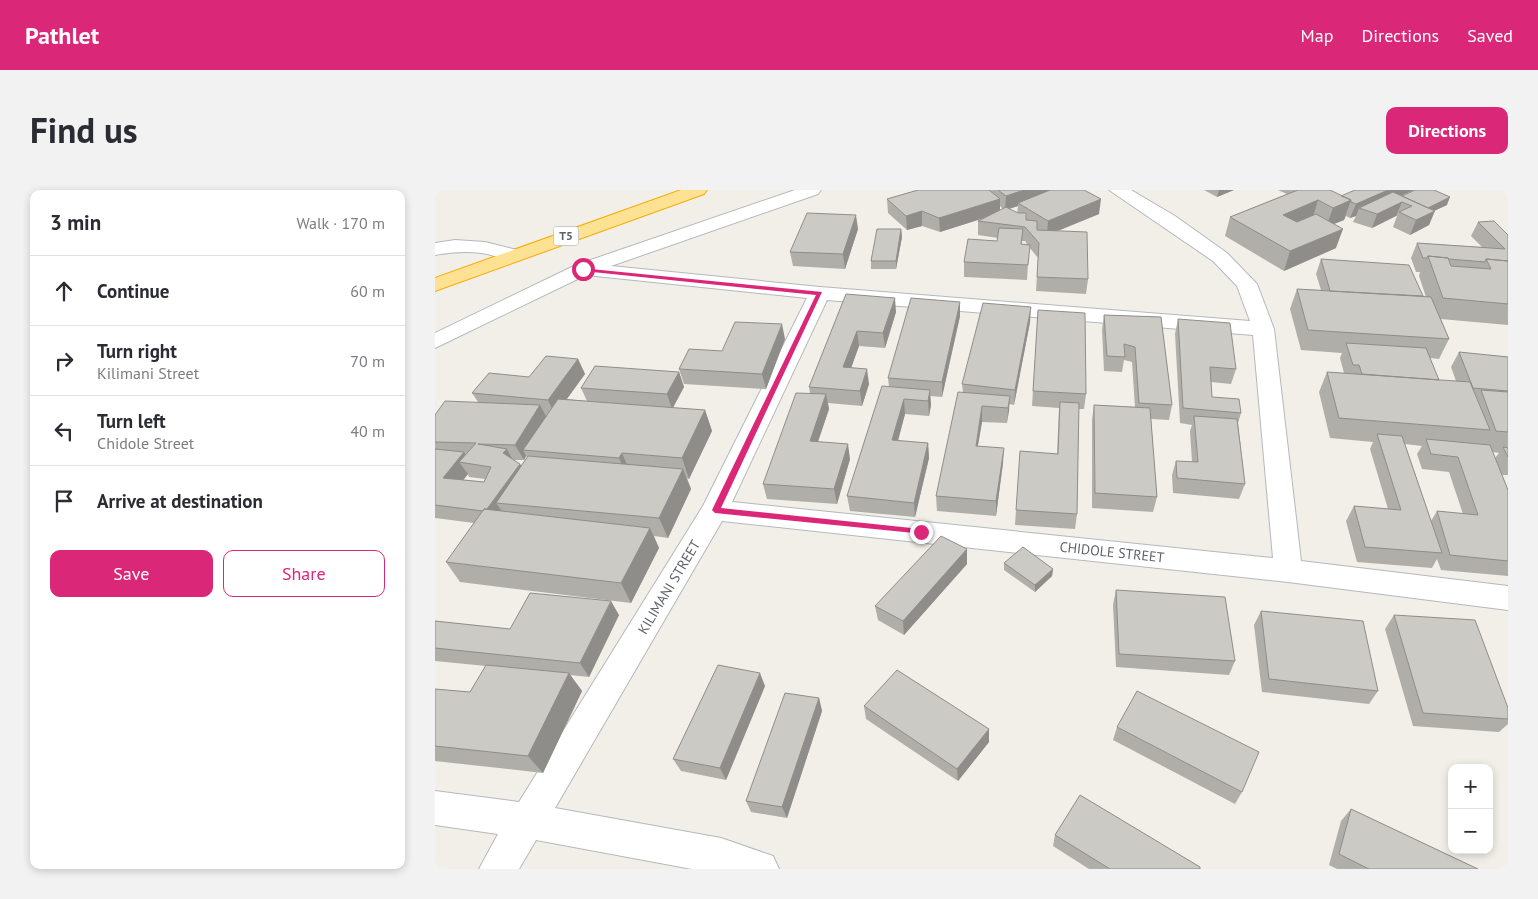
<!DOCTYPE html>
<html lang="en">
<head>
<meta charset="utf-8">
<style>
  :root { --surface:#fff; --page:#f2f2f3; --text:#2b2b33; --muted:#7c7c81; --line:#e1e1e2; --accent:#db2777 }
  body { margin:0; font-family:"PT Sans",sans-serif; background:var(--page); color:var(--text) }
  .controls { position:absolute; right:15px; bottom:15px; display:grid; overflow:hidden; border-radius:10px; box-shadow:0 2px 8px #0003 }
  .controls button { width:45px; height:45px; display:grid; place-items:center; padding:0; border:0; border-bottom:1px solid var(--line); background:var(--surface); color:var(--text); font:25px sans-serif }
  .stop { position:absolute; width:15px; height:15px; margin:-11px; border:4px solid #db2777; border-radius:50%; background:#fff }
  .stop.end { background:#db2777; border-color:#fff; box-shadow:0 1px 5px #0008 }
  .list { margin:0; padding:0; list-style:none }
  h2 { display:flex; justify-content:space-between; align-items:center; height:65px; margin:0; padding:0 20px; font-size:21px }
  h2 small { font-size:16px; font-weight:400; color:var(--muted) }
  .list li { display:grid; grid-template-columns:32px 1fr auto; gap:15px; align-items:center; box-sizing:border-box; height:70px; padding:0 20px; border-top:1px solid var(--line) }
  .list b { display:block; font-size:19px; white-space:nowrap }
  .list p { margin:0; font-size:16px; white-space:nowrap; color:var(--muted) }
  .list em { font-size:16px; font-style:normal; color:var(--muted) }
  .actions { display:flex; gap:10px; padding:15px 20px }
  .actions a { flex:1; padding:11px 0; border:1px solid var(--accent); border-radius:10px; text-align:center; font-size:18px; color:var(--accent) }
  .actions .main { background:var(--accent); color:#fff }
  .icon { flex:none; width:28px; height:28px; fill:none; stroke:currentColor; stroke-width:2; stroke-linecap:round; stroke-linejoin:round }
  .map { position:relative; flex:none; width:1073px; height:679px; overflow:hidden; border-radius:10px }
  header { display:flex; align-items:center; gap:30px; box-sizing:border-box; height:70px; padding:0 25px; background:var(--accent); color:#fff }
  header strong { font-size:24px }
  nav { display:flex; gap:28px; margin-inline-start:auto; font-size:18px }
  .intro { display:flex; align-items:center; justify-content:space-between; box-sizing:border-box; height:120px; padding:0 30px }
  h1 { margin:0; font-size:35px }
  .button { padding:12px 22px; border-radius:10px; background:var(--accent); color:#fff; font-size:18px; font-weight:700 }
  main { display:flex; gap:30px; padding:0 30px }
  aside { flex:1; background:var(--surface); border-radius:10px; box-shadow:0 2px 8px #0003 }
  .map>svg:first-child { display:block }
</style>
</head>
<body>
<header>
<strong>Pathlet</strong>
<nav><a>Map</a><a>Directions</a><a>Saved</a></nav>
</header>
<div class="intro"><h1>Find us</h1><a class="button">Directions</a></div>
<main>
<aside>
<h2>3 min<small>Walk · 170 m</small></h2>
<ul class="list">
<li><svg class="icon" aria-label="ahead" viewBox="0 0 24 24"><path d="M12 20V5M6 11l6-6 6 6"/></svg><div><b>Continue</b></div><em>60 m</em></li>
<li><svg class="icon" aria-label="right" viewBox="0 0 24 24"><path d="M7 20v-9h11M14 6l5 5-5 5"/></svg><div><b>Turn right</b><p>Kilimani Street</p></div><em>70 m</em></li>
<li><svg class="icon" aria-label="left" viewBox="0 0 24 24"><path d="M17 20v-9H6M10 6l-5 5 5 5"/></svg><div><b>Turn left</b><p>Chidole Street</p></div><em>40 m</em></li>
<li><svg class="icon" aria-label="arrive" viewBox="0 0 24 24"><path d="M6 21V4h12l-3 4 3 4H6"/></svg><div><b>Arrive at destination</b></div></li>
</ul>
<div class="actions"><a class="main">Save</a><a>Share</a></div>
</aside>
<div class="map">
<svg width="1073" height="679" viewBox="0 0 1073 679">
  <rect width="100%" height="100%" fill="#f1efe8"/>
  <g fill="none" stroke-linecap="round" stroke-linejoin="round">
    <defs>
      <path id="minor" d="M 360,0 L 386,0 L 383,4 L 176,76 L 385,97 L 815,131 L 802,96 L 778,71 L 674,0 L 696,0 L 740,26 L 792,63 L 822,94 L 839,139 L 866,371 L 1073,396 L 1073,420 L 853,392 L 287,331 L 120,618 L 286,648 L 338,666 L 344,679 L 257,679 L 101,650 L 84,679 L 44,679 L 63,644 L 0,635 L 0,601 L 84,612 L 268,316 L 372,108 L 151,85 L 0,158 L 0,143 L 141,75 ZM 392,110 L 818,145 L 838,368 L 297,312 Z
        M 20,50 L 50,52 L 86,61 L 89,65 L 86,69 C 73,72 60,65 47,63 C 31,61 16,62 0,65 L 0,53 Z"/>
      <path id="highway" d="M 246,0 L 272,0 L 269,4 L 0,101 L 0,88 Z"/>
    </defs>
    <!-- minor casing -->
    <use href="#minor" stroke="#b5b8bc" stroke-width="2"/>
    <!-- highway casing -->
    <use href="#highway" stroke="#f9ab00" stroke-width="2"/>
    <!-- minor -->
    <use href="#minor" fill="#fff" fill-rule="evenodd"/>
    <!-- highway -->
    <use href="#highway" fill="#fde293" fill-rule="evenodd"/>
  </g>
  <!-- wall -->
  <path fill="#afaea9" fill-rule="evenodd" d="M 483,0 L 649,0 L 664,24 L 623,41 L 653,89 L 651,104 L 601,101 L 603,68 L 594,57 L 592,90 L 529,87 L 529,72 L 562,51 L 563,48 L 543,45 L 543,31 L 552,27 L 505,42 L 487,36 L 472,40 L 453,23 L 452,9 ZM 565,16 L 568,19 L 565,20 ZM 583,16 L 582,23 L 574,19 ZM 587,51 L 590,51 L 592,54 L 587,54 Z
    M 769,0 L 799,0 L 782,7 Z
    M 843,0 L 895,0 L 906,6 L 967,6 L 1012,15 L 999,21 L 994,35 L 975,45 L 958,37 L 962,26 L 961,26 L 937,38 L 918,32 L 921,26 L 915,28 L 911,26 L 909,30 L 899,34 L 901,58 L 849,81 L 790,46 L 795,27 L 852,4 Z
    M 1043,32 L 1073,45 L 1073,135 L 1006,129 L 1014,149 L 1004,169 L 995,168 L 1004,190 L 1021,191 L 1016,177 L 1024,162 L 1073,167 L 1073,285 L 1067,285 L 1073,300 L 1073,386 L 1006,380 L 1002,369 L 997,378 L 922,372 L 911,331 L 919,316 L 953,319 L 935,259 L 938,252 L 895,248 L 884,202 L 892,182 L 909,183 L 905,168 L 907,163 L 866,160 L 855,119 L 862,99 L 886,100 L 881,84 L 886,69 L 988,106 L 991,107 L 984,86 L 985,82 L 981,82 L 976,68 L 982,53 L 1047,57 L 1036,46 ZM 970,254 L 987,256 L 982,264 L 987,279 L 1014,282 L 1028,324 L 1002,321 L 996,331 ZM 1058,262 L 1064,263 L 1060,268 Z
    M 423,39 L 410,79 L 358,76 L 355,62 Z
    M 466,39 L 467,47 L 461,79 L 436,79 L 436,71 Z
    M 411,104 L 461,122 L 450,158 L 424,156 L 416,178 L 434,194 L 427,216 L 393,213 L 394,219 L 383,252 L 415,269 L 402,314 L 332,309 L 328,294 L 375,203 L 374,197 Z
    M 603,120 L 651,204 L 649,219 L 644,219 L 642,324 L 640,339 L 580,335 L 581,320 L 622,264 L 624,218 L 597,216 Z
    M 669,125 L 726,127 L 737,215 L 734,230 L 716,229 L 722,307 L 718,322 L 657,318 L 657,230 L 659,215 L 700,217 L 697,172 L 689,170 L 687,182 L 669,181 L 667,140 Z
    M 525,126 L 507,207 L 495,206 L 496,215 L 494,226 L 470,224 L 463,251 L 493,253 L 494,268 L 480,327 L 415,321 L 412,306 L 454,197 L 453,188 Z
    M 743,129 L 801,179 L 796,194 L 776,192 L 777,207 L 806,223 L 803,233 L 810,294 L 804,309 L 738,303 L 737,285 L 741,271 L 757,272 L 755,241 L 757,235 L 745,233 L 740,144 Z
    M 595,132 L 579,215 L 574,214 L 572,233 L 547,232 L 543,256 L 568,273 L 561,326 L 502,321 L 501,306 L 528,203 L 527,194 Z
    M 350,149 L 331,199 L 249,194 L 244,179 L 287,161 Z
    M 143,169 L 150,184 L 132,209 L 152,211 L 146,198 L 244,182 L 249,197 L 238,218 L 270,220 L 277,241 L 254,289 L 252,288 L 256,299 L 233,348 L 219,346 L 224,358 L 196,413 L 25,392 L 11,372 L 39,333 L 0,328 L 0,225 L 43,212 L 37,203 L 94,187 ZM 91,266 L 92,267 L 86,276 L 85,274 L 78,270 L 89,270 ZM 33,284 L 34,287 L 50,289 L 49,292 L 28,290 Z
    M 532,359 L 532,374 L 469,445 L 443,430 L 440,416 Z
    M 569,373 L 618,379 L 617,386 L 600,402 L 569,380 Z
    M 681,400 L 800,471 L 794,485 L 681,477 L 678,415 Z
    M 826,421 L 943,501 L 934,514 L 827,502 L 819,435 Z
    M 184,425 L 154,487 L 135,485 L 147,501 L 108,583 L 0,571 L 0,499 L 35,502 L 51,476 L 0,471 L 0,431 L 75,439 Z
    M 959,425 L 1073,518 L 1073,534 L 1064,542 L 978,536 L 950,439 Z
    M 330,496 L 291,590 L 246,581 L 238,569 Z
    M 384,508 L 387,521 L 352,628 L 316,622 L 311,611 Z
    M 429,516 L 554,539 L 554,552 L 523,591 L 431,529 Z
    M 682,537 L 807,602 L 800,614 L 678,550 Z
    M 916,619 L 1043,679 L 902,679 L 894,675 L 906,631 Z
    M 620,645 L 765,679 L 654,679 L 618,656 Z"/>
  <!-- shaded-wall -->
  <path fill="#8f8d8a" d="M 589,0 L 630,0 L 583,13 L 583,16 L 570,20 L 571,6 Z
    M 784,0 L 799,0 L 782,7 Z
    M 953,0 L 979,0 L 933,21 L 924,18 L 921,26 L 915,28 L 921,14 Z
    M 1015,7 L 1012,15 L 981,29 L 985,21 Z
    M 565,9 L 565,23 L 505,42 L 504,28 Z
    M 666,9 L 664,24 L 612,45 L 613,31 Z
    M 883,10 L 877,30 L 842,44 L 848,25 Z
    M 916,10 L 909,30 L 891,37 L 898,18 Z
    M 967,12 L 961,26 L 937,38 L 942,24 Z
    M 487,21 L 487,36 L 472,40 L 471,26 Z
    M 1000,21 L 994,35 L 975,45 L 981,30 Z
    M 421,25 L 423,39 L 410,79 L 408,64 Z
    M 466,39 L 467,47 L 461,79 L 461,71 Z
    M 908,39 L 901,58 L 849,81 L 855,61 Z
    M 460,108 L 461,122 L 450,158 L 448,143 Z
    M 525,112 L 525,126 L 507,207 L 507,192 Z
    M 596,117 L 595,132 L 579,215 L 580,200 Z
    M 347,134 L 350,149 L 331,199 L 327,184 Z
    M 422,141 L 424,156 L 411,192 L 408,177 Z
    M 143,169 L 150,184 L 120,225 L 113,210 Z
    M 432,179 L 434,194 L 427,216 L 425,201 Z
    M 244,182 L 249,197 L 237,219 L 232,204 Z
    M 495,200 L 496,215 L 494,226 L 493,211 Z
    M 391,204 L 394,219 L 378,266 L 375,251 Z
    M 575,206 L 574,221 L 572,233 L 573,218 Z
    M 469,209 L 470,224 L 459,265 L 457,250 Z
    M 105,215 L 113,230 L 88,260 L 91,266 L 89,270 L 80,255 Z
    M 547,216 L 547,232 L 540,271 L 541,256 Z
    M 270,220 L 277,241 L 254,289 L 247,268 Z
    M 493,253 L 494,268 L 480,327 L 479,313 Z
    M 413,254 L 415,269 L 402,314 L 399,299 Z
    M 569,258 L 568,273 L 561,326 L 561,311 Z
    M 72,259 L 80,274 L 68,263 Z
    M 29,262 L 36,274 L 24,272 L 33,284 L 18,303 L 8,288 Z
    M 187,263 L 196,284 L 193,288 L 184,268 Z
    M 85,274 L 94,289 L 61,313 L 69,324 L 51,321 Z
    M 248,279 L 256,299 L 233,348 L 224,328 Z
    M 215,338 L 224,358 L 196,413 L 186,393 Z
    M 532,359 L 532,374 L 469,445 L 468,431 Z
    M 618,379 L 617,386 L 600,402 L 600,395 Z
    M 176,411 L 184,425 L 154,487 L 145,473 Z
    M 134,483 L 147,501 L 108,583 L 93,566 Z
    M 325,483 L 330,496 L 291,590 L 285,578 Z
    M 384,508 L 387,521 L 352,628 L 347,617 Z
    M 554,539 L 554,552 L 523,591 L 522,579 Z"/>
  <!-- building -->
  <path fill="#cccac5" stroke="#8f8d8a" d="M 483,0 L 554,0 L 565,9 L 504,28 L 487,21 L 471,26 L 452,9 Z
    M 563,0 L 589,0 L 571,6 Z
    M 615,0 L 649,0 L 666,9 L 613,31 L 583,13 Z
    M 863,0 L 895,0 L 916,10 L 898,18 L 883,10 L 848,25 L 862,32 L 881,24 L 908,39 L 855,61 L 795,27 Z
    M 920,0 L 953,0 L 921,14 L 916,12 L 916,10 L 906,6 Z
    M 980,0 L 999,0 L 1015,7 L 993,18 L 967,6 Z
    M 958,2 L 1000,21 L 981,30 L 964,22 L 977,16 L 967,12 L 942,24 L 924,18 Z
    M 571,17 L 583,23 L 591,23 L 591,30 L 602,31 L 602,40 L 652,42 L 653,89 L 602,87 L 604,53 L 590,37 L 543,31 Z
    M 372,23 L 421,25 L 408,64 L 355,62 Z
    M 1059,31 L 1073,45 L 1073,71 L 1051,69 L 1050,72 L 1014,69 L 1013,68 L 993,66 L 992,68 L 988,68 L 982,53 L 1070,59 L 1043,32 Z
    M 564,38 L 588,39 L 586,54 L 595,55 L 593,75 L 529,72 L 533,49 L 562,51 Z
    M 442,39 L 466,39 L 461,71 L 436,71 Z
    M 993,66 L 1013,68 L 1016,76 L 1056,79 L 1051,69 L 1073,71 L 1073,114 L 1008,108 Z
    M 886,69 L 974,75 L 988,106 L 895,101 Z
    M 862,99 L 996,107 L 1014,149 L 873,140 Z
    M 411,104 L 460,108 L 448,143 L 422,141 L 408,177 L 432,179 L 425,201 L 374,197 Z
    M 476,108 L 525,112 L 507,192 L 453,188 Z
    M 548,113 L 596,117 L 580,200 L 527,194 Z
    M 603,120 L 650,123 L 651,204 L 598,201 Z
    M 669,125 L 726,127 L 737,215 L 704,213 L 700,157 L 689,154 L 690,167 L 672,166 Z
    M 743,129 L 795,133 L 801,179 L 775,177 L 777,207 L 804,209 L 806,223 L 748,218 Z
    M 300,132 L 347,134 L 327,184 L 244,179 L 254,159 L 287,161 Z
    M 911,153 L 991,158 L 1004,190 L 927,184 L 924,175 L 918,175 Z
    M 1024,162 L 1073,167 L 1073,201 L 1038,198 Z
    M 111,166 L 143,169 L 113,210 L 37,203 L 54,183 L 94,187 Z
    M 160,176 L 244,182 L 232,204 L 146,198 Z
    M 892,182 L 1035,192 L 1055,240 L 904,228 Z
    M 447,196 L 495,200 L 493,211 L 469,209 L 457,250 L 493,253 L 479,313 L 412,306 Z
    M 1046,200 L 1073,202 L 1073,242 L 1061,241 Z
    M 523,202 L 575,206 L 573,218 L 547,216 L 541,256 L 569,258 L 561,311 L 501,306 Z
    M 361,203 L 391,204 L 375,251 L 413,254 L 399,299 L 328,294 Z
    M 123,209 L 270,220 L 247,268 L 187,263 L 184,268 L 88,260 Z
    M 10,211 L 105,215 L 80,255 L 43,254 L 72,259 L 68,263 L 85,274 L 52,319 L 49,319 L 48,321 L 0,315 L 0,259 L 29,262 L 8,288 L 49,292 L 56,277 L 24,272 L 41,253 L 0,252 L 0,225 Z
    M 625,212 L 644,213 L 642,324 L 581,320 L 585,261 L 623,264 Z
    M 659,215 L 715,218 L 722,307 L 660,303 Z
    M 759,226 L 802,229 L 810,294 L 742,288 L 741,271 L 763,272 Z
    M 942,244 L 967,246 L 1007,363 L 930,357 L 919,316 L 966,320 Z
    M 991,249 L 1055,255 L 1073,300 L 1073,371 L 1015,365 L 1002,321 L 1043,325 L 1023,267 L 996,264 Z
    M 1068,257 L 1073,258 L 1073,267 Z
    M 93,266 L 248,279 L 224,328 L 61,313 Z
    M 49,319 L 215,338 L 186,393 L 11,372 Z
    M 506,346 L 532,359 L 468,431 L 440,416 Z
    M 588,357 L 618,379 L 600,395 L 569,373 Z
    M 681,400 L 790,407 L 800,471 L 684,464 Z
    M 95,403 L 176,411 L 145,473 L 0,458 L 0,431 L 75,439 Z
    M 826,421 L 928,431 L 943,501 L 834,489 Z
    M 959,425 L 1040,430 L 1073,518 L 1073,529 L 988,523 Z
    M 51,475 L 134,483 L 93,566 L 0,556 L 0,499 L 35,502 Z
    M 283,475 L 325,483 L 285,578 L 238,569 Z
    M 462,480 L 554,539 L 522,579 L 429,516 Z
    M 702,501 L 824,562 L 807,602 L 682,537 Z
    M 350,503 L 384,508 L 347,617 L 311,611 Z
    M 645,605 L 765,677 L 765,679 L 675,679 L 620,645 Z
    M 916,619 L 1043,679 L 934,679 L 904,664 Z"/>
  <!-- route -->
  <path fill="#db2777" d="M 146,78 L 387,102 L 286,318 L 486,339 L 490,342 L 489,344 L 280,323 L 277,320 L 381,105 L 148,81 Z"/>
  <g text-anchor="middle" stroke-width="4" stroke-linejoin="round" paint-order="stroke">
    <!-- shield labels -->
    <rect fill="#fff" stroke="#8f9295" stroke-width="1" x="118.5" y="36.5" width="25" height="19" rx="4"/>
    <g font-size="12" font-weight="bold" fill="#5f6368">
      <text x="131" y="50">T5</text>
    </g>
    <!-- street labels -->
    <g font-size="14" fill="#5f6368" stroke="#fff">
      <text transform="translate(677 362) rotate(6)" y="5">CHIDOLE STREET</text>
      <text transform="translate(234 397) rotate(-59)" y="5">KILIMANI STREET</text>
    </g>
  </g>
</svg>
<div class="controls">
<button>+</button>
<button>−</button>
</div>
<div class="stop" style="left:148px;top:79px"></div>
<div class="stop end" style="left:486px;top:342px"></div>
</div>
</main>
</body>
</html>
